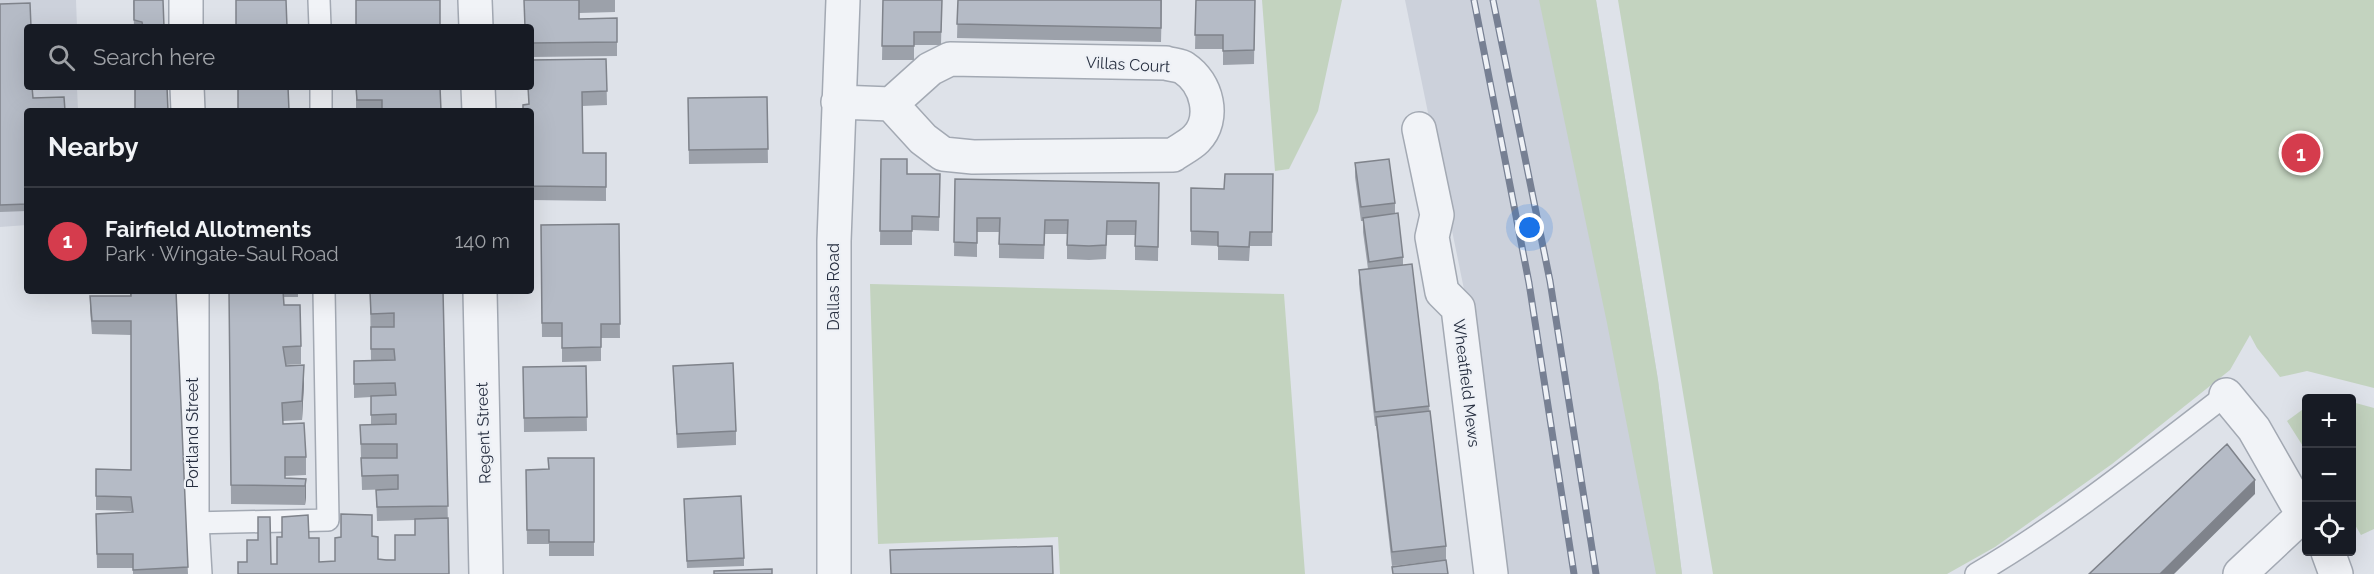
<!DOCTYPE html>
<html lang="en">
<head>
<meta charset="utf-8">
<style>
  :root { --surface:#171b24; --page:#20242c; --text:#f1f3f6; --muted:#9ea1a6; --line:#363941; --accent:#d53c4d }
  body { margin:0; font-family:Raleway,sans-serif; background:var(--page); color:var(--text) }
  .controls { position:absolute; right:18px; bottom:18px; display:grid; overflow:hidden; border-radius:6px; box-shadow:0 6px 24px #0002 }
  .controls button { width:54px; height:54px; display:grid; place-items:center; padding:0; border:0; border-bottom:2px solid var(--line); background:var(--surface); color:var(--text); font:30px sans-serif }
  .you { position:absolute; left:1530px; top:228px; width:21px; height:21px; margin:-15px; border:4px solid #fff; border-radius:50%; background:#1a73e8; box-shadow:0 0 0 9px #1a73e833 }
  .badge { display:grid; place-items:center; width:39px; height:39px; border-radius:50%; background:var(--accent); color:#fff; font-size:20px; font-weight:700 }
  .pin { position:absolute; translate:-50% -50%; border:3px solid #fff; box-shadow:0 2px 6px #0006 }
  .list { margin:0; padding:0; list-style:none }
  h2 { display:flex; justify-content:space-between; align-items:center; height:78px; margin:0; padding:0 24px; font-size:26px }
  h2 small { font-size:20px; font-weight:400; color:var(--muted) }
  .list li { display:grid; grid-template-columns:39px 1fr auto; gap:18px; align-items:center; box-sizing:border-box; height:108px; padding:0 24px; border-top:2px solid var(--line) }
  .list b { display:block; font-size:22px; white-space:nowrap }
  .list p { margin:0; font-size:20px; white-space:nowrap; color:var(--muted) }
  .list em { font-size:20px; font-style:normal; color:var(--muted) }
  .icon { flex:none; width:33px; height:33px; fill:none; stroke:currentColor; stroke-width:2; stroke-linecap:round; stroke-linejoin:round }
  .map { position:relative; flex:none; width:2374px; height:574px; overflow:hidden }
  .search { position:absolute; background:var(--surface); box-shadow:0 6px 24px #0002; left:24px; top:24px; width:510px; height:66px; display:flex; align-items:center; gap:15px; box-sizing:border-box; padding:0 21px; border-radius:6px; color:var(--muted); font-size:22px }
  .panel { position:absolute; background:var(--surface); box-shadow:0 6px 24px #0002; left:24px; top:108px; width:510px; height:186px; border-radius:6px }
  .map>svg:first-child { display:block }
</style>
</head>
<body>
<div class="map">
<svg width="2374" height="574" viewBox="0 0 2374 574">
  <rect width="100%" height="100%" fill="#dee2e9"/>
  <!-- built -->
  <path fill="#ccd1db" d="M 0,0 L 76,0 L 77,27 L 27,27 L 27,87 L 77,87 L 78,111 L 27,111 L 27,225 L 0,227 Z
    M 1405,0 L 1596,0 L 1658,380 L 1682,574 L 1501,574 L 1467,304 Z"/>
  <!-- green -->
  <path fill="#c3d3bf" d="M 1262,0 L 1342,0 L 1318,111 L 1289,169 L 1275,171 Z
    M 1539,0 L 1596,0 L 1658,380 L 1682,574 L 1656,574 L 1607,323 Z
    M 1618,0 L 2374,0 L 2374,388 L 2307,371 L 2280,377 L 2257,348 L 2250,335 L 2230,370 L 2112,464 L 1995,547 L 1947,574 L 1713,574 Z
    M 870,284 L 1284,294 L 1305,574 L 1060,574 L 1058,537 L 878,544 Z
    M 2352,402 L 2374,408 L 2374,529 L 2361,535 L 2352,520 Z
    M 2306,407 L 2306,451 L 2287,421 Z"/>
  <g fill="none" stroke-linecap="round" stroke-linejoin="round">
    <defs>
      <path id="lane" d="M 319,0 L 320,27
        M 321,87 L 321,111
        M 192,523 L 328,520 L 324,291
        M 1976,574 C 2065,522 2145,457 2226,395"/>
      <path id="street" d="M 186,0 L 186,27
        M 475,0 L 476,27
        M 187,87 L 188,111
        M 478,87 L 479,111
        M 838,102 L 891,104 L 923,139 L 943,154 L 973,157 L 1173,155 C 1180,150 1190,145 1196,139 C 1216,119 1207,83 1184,68 C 1180,65 1171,65 1166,63 L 950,59 L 930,69 L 891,104
        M 1419,129 L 1437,215 L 1432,237 L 1442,292 L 1458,308 L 1491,574
        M 192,291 L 192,523 L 195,574
        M 480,291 L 486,574
        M 2226,395 L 2254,429 L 2306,520
        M 2328,552 L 2336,574
        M 834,574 L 834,241 L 843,0
        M 2240,574 L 2303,515"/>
    </defs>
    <!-- lane casing -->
    <use href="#lane" stroke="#a3a9b3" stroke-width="24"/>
    <!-- street casing -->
    <use href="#street" stroke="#a3a9b3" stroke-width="36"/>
    <!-- lane -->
    <use href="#lane" stroke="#f1f3f7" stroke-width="21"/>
    <!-- street -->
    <use href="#street" stroke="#f1f3f7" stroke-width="33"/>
    <defs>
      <path id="rail" d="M 1474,0 L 1529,283 L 1574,574
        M 1493,0 L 1550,281 L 1596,574"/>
    </defs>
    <!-- rail casing -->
    <use href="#rail" stroke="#778093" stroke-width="7"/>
    <!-- rail -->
    <use href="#rail" stroke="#eef1f6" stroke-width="4.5" stroke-dasharray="14" stroke-linecap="butt"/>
  </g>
  <!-- wall -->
  <path fill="#9ca1aa" d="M 133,0 L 164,27 L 134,27 Z
    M 524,0 L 615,0 L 615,12 L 579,13 L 579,19 L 617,18 L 617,56 L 531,57 L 531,27 Z
    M 883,0 L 942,0 L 941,45 L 914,45 L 914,60 L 882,60 Z
    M 958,0 L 1162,0 L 1161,42 L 957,38 Z
    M 1196,0 L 1255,0 L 1254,64 L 1223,65 L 1223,49 L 1195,49 Z
    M 0,4 L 27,111 L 27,211 L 0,212 Z
    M 606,59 L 607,105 L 582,106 L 583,153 L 606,153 L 606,201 L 531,200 L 531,111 Z
    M 356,87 L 441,111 L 356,111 Z
    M 767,97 L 768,163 L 689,164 L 688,98 Z
    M 881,159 L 907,174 L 940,174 L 939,231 L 912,230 L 912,245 L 880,245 Z
    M 1355,163 L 1395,203 L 1395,214 L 1403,257 L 1403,265 L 1429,406 L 1446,546 L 1446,560 L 1392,566 L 1376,426 L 1375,426 L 1359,284 L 1359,270 L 1368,269 L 1363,232 L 1363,221 L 1361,221 L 1355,177 Z
    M 1273,174 L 1272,246 L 1250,246 L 1249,261 L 1218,260 L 1218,246 L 1191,245 L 1191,188 L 1224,189 Z
    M 955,179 L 1159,183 L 1158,261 L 1135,260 L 1135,235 L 1107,235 L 1106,259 L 1089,260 L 1067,259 L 1067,234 L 1045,234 L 1044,259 L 999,258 L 999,232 L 977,232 L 977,257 L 954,256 Z
    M 619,224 L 620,338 L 601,338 L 601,361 L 562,362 L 562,337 L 542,337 L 541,225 Z
    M 129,291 L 176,291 L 188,574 L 133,574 L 133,568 L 97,568 L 96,514 L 131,512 L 131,511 L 96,510 L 96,483 L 131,470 L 131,335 L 92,334 L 90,310 L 90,296 L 130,296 L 130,291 Z
    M 229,291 L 298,291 L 298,297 L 283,297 L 284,305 L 301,346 L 301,364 L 285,365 L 304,383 L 302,420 L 283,421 L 283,424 L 306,457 L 306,475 L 285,476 L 285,478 L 306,479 L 306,497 L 305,505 L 231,504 Z
    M 370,291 L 443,291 L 449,574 L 238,574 L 238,562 L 247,562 L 247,540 L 258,540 L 258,517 L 270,517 L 271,564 L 277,564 L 277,537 L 282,537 L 282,517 L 308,515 L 309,538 L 319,538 L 319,562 L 335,561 L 335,538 L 341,537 L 341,514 L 372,515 L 372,536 L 378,537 L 378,559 L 395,560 L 395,535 L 415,535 L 415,520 L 377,521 L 376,490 L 398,489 L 362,490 L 360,425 L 371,424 L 371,397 L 354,398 L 354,361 L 371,361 Z
    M 586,366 L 587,431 L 524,432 L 523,367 Z
    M 673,366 L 736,431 L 736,445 L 677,448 Z
    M 594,458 L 594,556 L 549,556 L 549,544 L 527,544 L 526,470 L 549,469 Z
    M 684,506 L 744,558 L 744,566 L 687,568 Z"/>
  <!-- shaded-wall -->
  <path fill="#7f838b" d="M 304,365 L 304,383 L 302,420 L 302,401 Z
    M 306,479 L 306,497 L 305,505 L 305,486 Z
    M 2255,480 L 2255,494 L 2174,574 L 2160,574 Z"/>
  <!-- building -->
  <path fill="#b5bbc6" stroke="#7f838b" stroke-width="1.5" d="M 134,0 L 163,0 L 164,27 L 143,27 L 142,22 L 134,20 Z
    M 236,0 L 286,0 L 287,27 L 236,27 Z
    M 356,0 L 440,0 L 440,27 L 356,27 Z
    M 524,0 L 579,0 L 579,19 L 617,18 L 617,42 L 531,43 L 531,27 L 525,27 Z
    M 883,0 L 942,0 L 941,32 L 914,32 L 914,46 L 882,46 Z
    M 958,0 L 1161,0 L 1161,28 L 957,24 Z
    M 1196,0 L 1255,0 L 1254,50 L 1223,51 L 1223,35 L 1195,35 Z
    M 30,3 L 31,27 L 27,27 L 27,87 L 32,87 L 33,98 L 64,97 L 65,111 L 27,111 L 27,204 L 0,205 L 0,4 Z
    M 606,59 L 607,91 L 582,92 L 583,153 L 606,153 L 606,187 L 531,186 L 531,111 L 523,111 L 523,105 L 529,104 L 528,87 L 531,87 L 531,60 Z
    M 135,87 L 167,87 L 168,111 L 135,111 Z
    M 238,87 L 288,87 L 289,111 L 238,111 Z
    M 356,87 L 440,87 L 441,111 L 382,111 L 382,100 L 357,100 Z
    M 767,97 L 768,149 L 689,150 L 688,98 Z
    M 881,159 L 907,159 L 907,174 L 940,174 L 939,217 L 912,216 L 912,231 L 880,231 Z
    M 1389,159 L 1395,203 L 1361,207 L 1355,163 Z
    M 1225,174 L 1273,174 L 1272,232 L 1250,232 L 1249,247 L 1218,246 L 1218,232 L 1191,231 L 1191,188 L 1224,189 Z
    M 955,179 L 1159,183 L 1158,247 L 1135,246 L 1136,221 L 1107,221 L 1106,245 L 1089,246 L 1067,245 L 1068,220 L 1045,220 L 1044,245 L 999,244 L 1000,218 L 977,218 L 977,243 L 954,242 Z
    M 1398,213 L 1403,257 L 1369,262 L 1363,218 Z
    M 619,224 L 620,324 L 601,324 L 601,347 L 562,348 L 562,323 L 542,323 L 541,225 Z
    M 1412,264 L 1429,406 L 1375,412 L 1359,270 Z
    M 131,291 L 176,291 L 188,567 L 133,570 L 133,554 L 97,554 L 96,514 L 133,512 L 131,497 L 96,496 L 96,469 L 131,470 L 131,321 L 92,321 L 90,296 L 131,296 Z
    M 229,291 L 283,291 L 284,305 L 300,305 L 301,346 L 283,347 L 286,366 L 304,365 L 302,401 L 282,403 L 283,424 L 304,423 L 306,457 L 285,457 L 285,478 L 306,479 L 305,486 L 231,485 Z
    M 393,291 L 443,291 L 448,506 L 377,507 L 376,490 L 398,489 L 398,475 L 362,476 L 361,458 L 397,458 L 397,444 L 361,444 L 360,425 L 396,424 L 396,414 L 371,415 L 371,396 L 396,395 L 395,383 L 354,384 L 354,361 L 395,360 L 394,349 L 371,349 L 371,327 L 394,327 L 394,313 L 371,314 L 370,292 Z
    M 733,363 L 736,431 L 677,434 L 673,366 Z
    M 586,366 L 587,417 L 524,418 L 523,367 Z
    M 1430,411 L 1446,546 L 1392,552 L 1376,417 Z
    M 2227,444 L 2255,480 L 2160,574 L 2089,574 Z
    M 548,458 L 594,458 L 594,542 L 549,542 L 549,530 L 527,530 L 526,470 L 549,469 Z
    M 741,496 L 744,558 L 687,561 L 684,499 Z
    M 341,514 L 372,515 L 372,536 L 378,537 L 378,559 L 386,560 L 395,560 L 395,535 L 415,535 L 415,519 L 448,518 L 449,574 L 238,574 L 238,562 L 247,562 L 247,540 L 258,540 L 258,517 L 270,517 L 271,564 L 277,564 L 277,537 L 282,537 L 282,517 L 308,515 L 309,538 L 319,538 L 319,562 L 335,561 L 335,538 L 341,537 Z
    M 1052,546 L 1053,574 L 891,574 L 890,550 Z
    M 1446,560 L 1448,574 L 1393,574 L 1392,567 Z
    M 772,569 L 772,574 L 714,574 L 714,571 Z"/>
  <g text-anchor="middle" stroke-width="4.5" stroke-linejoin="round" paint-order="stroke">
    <!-- street labels -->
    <g font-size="16" fill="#272f40" stroke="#eef1f6">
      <text transform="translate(1128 64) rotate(3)" y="6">Villas Court</text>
      <text transform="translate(833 287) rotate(-90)" y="6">Dallas Road</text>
      <text transform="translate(1467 383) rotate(83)" y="6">Wheatfield Mews</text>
      <text transform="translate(192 433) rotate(-90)" y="6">Portland Street</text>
      <text transform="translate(483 433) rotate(-92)" y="6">Regent Street</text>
    </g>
  </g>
</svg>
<div class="controls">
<button>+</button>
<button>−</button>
<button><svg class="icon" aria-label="locate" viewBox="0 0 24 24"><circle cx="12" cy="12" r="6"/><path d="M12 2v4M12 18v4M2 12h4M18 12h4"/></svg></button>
</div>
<div class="you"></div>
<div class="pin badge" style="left:2301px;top:153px">1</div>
<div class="search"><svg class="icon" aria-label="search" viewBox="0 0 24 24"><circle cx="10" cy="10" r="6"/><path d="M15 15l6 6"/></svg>Search here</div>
<section class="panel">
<h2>Nearby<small></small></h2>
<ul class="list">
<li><span class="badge">1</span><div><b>Fairfield Allotments</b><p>Park · Wingate-Saul Road</p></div><em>140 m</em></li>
</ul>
</section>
</div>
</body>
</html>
